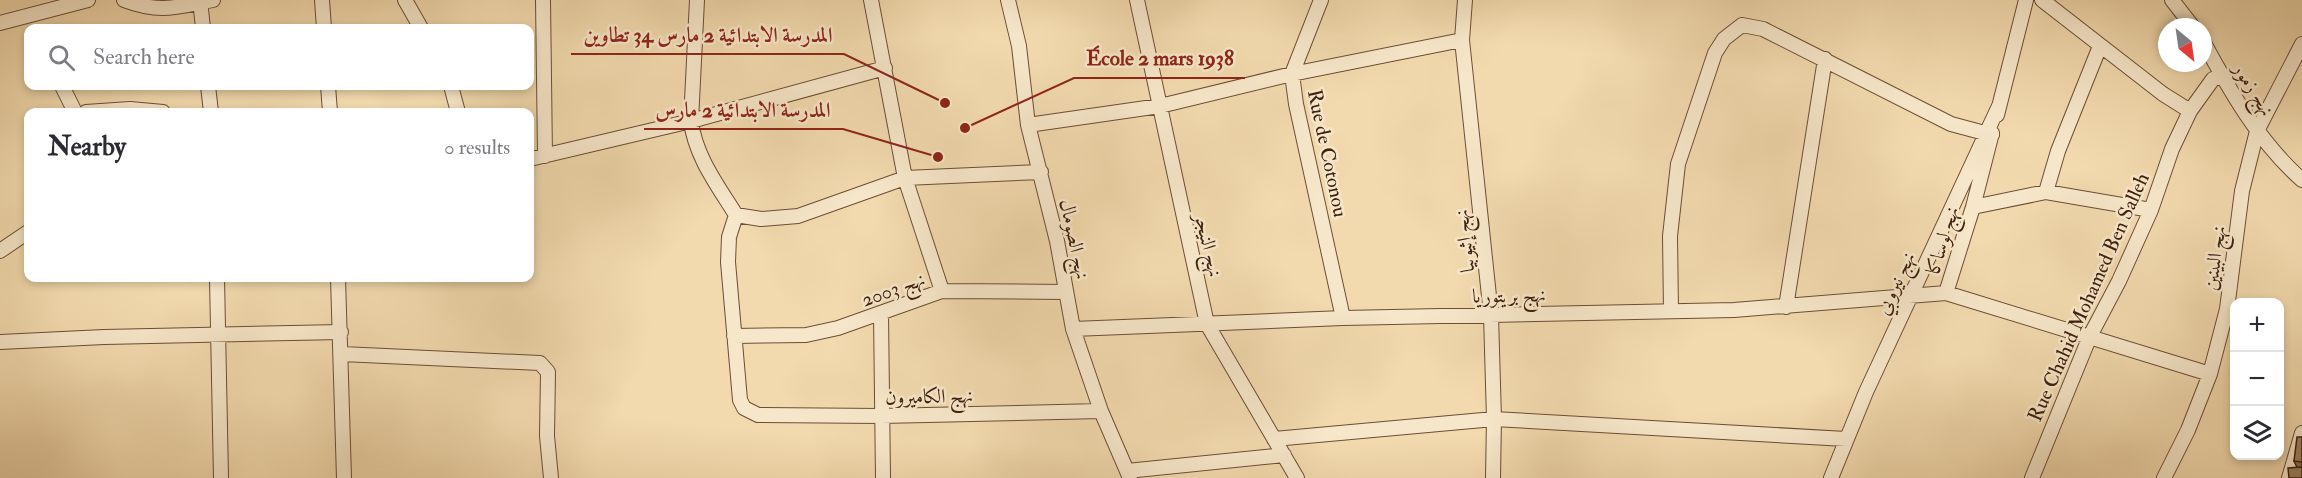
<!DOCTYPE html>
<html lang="en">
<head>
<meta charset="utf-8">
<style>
  :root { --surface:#fff; --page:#f7f7f7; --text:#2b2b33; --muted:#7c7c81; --line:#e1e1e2 }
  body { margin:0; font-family:"IM FELL Double Pica",Amiri,serif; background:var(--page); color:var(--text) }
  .controls { position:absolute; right:18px; bottom:18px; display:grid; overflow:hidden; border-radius:12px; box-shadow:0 3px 9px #0003 }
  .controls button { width:54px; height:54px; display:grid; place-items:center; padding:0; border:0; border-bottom:2px solid var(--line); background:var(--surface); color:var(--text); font:30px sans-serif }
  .compass { position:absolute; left:2158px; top:18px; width:54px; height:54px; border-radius:50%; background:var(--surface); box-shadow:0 3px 9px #0003; rotate:151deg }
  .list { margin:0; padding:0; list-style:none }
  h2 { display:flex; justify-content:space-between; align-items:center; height:78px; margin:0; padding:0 24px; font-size:26px }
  h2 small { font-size:20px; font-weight:400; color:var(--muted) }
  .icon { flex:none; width:33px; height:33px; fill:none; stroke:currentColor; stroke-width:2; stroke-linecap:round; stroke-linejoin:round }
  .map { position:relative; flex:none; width:2302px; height:478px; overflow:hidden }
  .search { position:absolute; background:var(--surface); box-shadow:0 3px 9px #0003; left:24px; top:24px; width:510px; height:66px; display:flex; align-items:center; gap:15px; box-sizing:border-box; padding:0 21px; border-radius:12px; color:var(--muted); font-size:22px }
  .panel { position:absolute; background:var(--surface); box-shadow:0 3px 9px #0003; left:24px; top:108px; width:510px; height:174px; border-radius:12px }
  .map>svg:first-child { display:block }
</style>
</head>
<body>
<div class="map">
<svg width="2302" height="478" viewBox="0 0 2302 478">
  <rect width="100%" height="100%" fill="#f2daae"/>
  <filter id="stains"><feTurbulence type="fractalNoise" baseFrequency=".00333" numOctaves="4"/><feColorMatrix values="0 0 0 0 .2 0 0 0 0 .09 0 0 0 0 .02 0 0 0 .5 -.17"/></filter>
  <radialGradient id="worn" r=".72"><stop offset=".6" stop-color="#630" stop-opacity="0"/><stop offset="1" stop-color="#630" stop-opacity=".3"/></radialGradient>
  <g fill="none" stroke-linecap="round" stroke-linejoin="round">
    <defs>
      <path id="minor" d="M 124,0 C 161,14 176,7 213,0
        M 200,0 L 203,28
        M 322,0 L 324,28
        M 405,0 L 421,28
        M 543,0 L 545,156
        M 697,0 L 691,121 C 695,156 718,186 736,215
        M 871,0 L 905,178 L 942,291
        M 1008,0 L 1019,46 L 1028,125 L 1057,241 L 1073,329 L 1101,411 L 1130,478
        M 1137,0 L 1207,324 L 1297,478
        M 1321,0 L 1292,74 L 1296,104 L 1343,318
        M 1465,0 L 1462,40 L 1491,315 L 1494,419 L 1493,478
        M 2042,0 L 2163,94 L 2190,111
        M 2172,0 L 2193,27
        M 0,23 L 88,0
        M 2203,41 C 2230,91 2259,142 2302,180
        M 62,86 L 75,112
        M 208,86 L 211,112
        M 328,86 L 330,112
        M 451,86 L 458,112
        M 86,112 L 130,109 L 163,112
        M 1997,115 L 2026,0
        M 1028,125 L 1160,106 L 1292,74 L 1462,40
        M 530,159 L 691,121 L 885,68
        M 1041,172 L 905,178 L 798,216 L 761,219 L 736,215 L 729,237 L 728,262 L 740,400 L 744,408 L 758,415 L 881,416 L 1101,411
        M 2046,192 L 2058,151 L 2100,46
        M 1973,207 L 2046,192 L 2151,210
        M 0,251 L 28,232
        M 217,278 L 221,478
        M 338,278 L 344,478
        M 1946,293 L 1973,207 L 1992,133
        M 1786,307 L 1825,59
        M 1671,311 L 1670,236 L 1678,164 L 1715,53 L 1724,39 L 1742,25 L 1763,29 L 1951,124 L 1992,135
        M 881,314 L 883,478
        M 1073,329 L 1343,318 L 1734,310 L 1946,293 L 2210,374
        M 734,336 L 806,335 L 838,328 L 942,291 L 1066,292
        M 0,342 L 104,337 L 341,332
        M 342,354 L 540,363 L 548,372 L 547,436 L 551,478
        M 1274,439 L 1494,419 L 1846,439
        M 1127,471 L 1284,455
        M 1831,478 L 1866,392 L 1999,106
        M 2032,478 L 2090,336 L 2119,281 L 2151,210 L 2172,149 L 2190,111 L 2213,79 L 2222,76
        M 2164,478 L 2188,430 L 2210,374 L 2227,309 L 2242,191 L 2257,131 L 2302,44
        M 2289,478 L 2302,433"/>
    </defs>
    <!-- minor casing -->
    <use href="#minor" stroke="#6b4e36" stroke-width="16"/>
    <!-- minor -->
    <use href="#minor" stroke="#f7e7ca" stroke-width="14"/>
  </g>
  <!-- wall -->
  <path fill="#866f53" stroke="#3e200e" stroke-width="1.5" d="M 2302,437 L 2302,478 L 2294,461 Z"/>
  <!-- building -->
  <path fill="#9c8161" stroke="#3e200e" stroke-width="1.5" d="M 2297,437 L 2302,437 L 2302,462 L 2294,461 Z
    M 2302,467 L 2302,478 L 2289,478 L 2288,468 Z"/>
  <g text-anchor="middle" stroke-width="5" stroke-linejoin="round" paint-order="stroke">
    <!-- street labels -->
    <g font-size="20" fill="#3e200e" stroke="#f7e7ca">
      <text transform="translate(2254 89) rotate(58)" y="7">نهج زمور</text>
      <text transform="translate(1328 153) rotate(78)" y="7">Rue de Cotonou</text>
      <text transform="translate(1075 239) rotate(78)" y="7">نهج الصومال</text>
      <text transform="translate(1942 240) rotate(-73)" y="7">نهج لوساكا</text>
      <text transform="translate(1464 241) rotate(-96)" y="7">نهج إثيوبيا</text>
      <text transform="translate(1209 245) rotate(77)" y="7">نهج النيجر</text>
      <text transform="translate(2214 258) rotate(-82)" y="7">نهج البينين</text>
      <text transform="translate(1895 283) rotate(-65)" y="7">نهج نيروبي</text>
      <text transform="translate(893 289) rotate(-20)" y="7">نهج 2003</text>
      <text transform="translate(1509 295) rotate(-1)" y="7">نهج بريتوريا</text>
      <text transform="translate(2088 297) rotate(-66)" y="7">Rue Chahid Mohamed Ben Salleh</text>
      <text transform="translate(929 396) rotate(-1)" y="7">نهج الكاميرون</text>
    </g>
  </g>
  <!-- callouts -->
  <path fill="none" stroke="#8f2418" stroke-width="2" d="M945 103L844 54H571M965 128L1074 78H1245M938 157L843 129H644"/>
  <g fill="#8f2418" stroke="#f7e7ca" stroke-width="2">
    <circle cx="945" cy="103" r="6"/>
    <circle cx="965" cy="128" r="6"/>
    <circle cx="938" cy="157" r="6"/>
  </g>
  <g font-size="21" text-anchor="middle" font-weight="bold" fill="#8f2418" stroke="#f7e7ca" stroke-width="5" stroke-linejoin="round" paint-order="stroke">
    <text x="708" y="42">المدرسة الابتدائية 2 مارس 34 تطاوين</text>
    <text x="1160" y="65">École 2 mars 1938</text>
    <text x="743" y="117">المدرسة الابتدائية 2 مارس</text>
  </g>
  <rect width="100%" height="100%" filter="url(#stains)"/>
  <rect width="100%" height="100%" fill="url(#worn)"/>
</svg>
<div class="controls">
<button>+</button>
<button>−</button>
<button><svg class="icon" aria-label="layers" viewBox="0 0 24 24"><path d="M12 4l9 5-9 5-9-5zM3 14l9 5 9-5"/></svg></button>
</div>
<svg class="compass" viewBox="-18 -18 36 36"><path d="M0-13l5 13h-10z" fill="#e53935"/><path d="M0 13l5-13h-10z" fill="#7c7c81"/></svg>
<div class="search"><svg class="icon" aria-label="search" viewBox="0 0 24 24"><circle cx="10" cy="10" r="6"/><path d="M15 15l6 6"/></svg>Search here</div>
<section class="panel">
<h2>Nearby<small>0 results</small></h2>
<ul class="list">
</ul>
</section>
</div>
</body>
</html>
